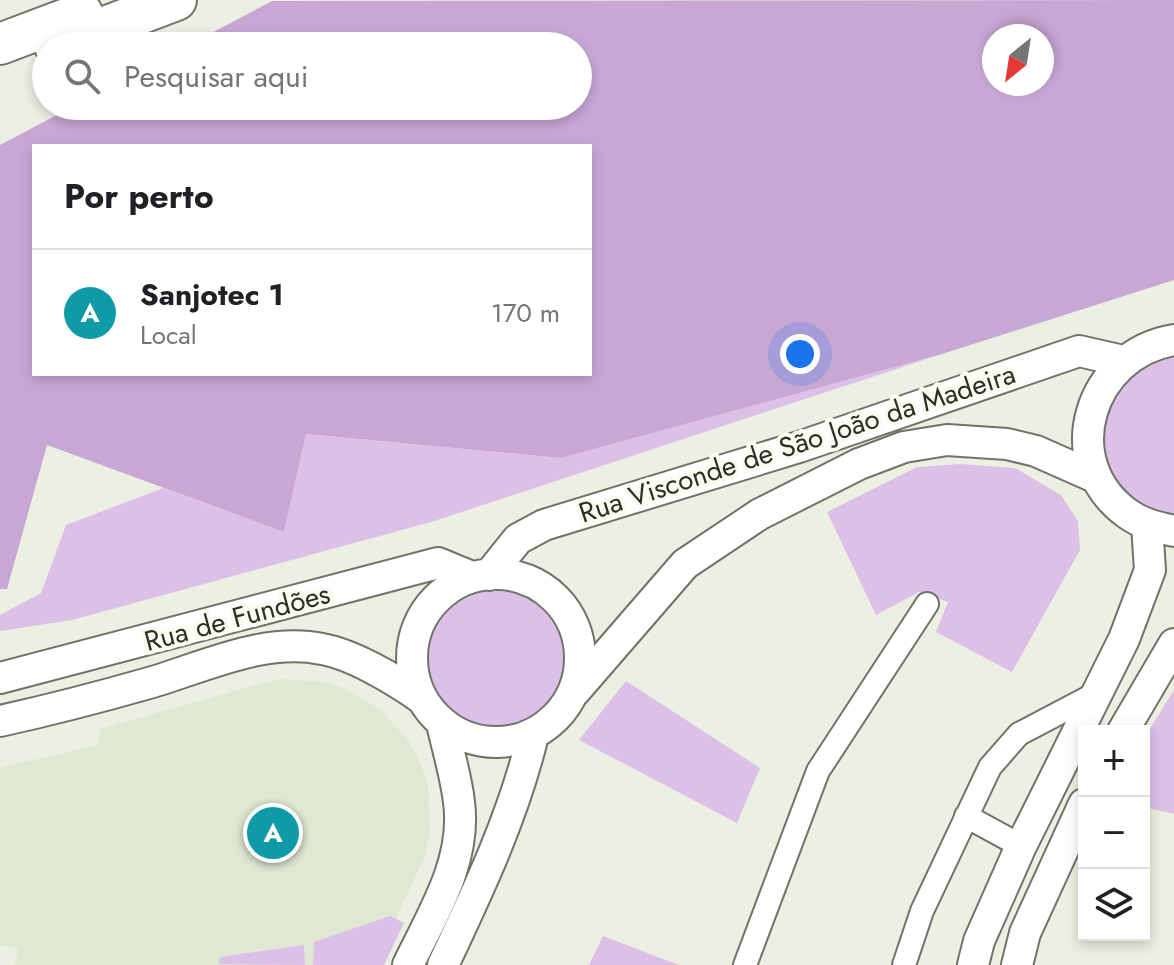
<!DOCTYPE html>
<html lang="pt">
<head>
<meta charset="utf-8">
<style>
  :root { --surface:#fff; --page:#f6f6f6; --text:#202124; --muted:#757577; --line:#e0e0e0; --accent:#8e3cab }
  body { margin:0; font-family:Jost,sans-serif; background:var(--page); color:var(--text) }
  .controls { position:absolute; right:24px; bottom:24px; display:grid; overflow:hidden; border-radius:0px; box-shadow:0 4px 12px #0003 }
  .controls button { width:72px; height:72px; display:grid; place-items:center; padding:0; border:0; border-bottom:2px solid var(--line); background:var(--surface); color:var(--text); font:40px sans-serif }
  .compass { position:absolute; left:982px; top:24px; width:72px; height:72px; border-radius:50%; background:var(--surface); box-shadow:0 4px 12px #0003; rotate:210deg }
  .you { position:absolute; left:800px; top:354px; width:28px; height:28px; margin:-20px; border:6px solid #fff; border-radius:50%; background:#1a73e8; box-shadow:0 0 0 12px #1a73e833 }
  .badge { display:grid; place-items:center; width:52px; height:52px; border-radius:50%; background:var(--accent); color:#fff; font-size:26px; font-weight:700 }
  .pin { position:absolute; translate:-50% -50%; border:4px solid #fff; box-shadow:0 2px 8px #0006 }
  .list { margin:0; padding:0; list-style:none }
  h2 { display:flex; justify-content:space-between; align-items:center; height:104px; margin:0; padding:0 32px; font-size:34px }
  h2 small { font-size:26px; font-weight:400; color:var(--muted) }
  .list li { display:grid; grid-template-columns:52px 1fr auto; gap:24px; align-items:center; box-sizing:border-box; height:128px; padding:0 32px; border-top:2px solid var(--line) }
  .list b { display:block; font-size:30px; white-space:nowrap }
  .list p { margin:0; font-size:26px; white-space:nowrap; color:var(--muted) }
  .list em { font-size:26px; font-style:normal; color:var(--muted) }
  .icon { flex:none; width:44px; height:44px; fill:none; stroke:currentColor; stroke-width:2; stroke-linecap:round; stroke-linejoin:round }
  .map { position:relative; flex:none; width:1174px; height:965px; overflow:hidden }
  .search { position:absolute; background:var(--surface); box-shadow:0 4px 12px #0003; left:32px; top:32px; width:560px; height:88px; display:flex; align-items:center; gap:20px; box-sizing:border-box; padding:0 28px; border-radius:44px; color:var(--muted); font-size:30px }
  .panel { position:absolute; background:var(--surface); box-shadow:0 4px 12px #0003; left:32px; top:144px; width:560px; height:232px; border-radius:0px }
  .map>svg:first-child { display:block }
</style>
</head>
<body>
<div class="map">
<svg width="1174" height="965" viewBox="0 0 1174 965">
  <rect width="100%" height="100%" fill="#ebf0e2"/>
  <!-- built -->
  <path fill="#e0e7d2" d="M 283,679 L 325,682 L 345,689 L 381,710 L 409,741 L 420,762 L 428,785 L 430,832 L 425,855 L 375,965 L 15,965 L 18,948 L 0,945 L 0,768 L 98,745 L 101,729 L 263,683 Z"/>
  <!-- green -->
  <path fill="#ddc0e8" d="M 942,354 L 431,522 L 72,620 L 0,631 L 0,615 L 41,593 L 66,525 L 163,488 L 284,532 L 306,434 L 561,458 Z
    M 1174,356 L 1174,515 C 1108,509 1081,427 1125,380 C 1138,366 1156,360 1174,356 Z
    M 960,464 L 1015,468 L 1061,495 L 1078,521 L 1080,550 L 1012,672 L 936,632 L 948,602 L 919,592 L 876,615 L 827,512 L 917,467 Z
    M428 659a68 68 0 1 1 136 0a68 68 0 1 1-136 0Z
    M 626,681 L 760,768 L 737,823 L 579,740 Z
    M 1174,690 L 1174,814 L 1144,807 L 1144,738 Z
    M 390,916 L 404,923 L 384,965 L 313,965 L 314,942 Z
    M 603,936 L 679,965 L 589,965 Z
    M 304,945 L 305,965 L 219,964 L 220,957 Z"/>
  <!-- forest -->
  <path fill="#c8a7d5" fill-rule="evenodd" d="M 1174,0 L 1174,280 L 942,354 L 561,458 L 306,434 L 284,532 L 47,445 L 7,589 L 0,589 L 0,145 L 74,106 L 578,106 L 578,46 L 187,46 L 272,1 ZM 994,36 L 1042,36 L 1042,84 L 994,84 ZM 34,146 L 590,146 L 590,374 L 34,374 Z"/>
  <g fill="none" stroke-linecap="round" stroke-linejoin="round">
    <defs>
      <path id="street" d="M 966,816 L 1021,846
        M 745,965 L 818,771 L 927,604
        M 904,965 L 922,911 L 990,767 L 1019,734 L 1099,692"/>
      <path id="secondary" d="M 1174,340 C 1089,354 1055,462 1128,514 C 1142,524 1157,527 1174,531
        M412 658a84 84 0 1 1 168 0a84 84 0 1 1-168 0Z
        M 489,575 L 518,539 L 544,525 L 799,447 L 1079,351 L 1123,361
        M 0,678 L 438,563 L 472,577
        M 575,691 L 685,564 L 760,514 L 859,464 L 904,447 L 947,440 L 1007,444 L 1036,451 L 1097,478
        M 0,721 C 50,710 100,697 149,683 C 204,667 264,637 322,649 C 352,654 396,680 421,698
        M 1123,731 L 1174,644
        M 408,965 C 432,915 467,861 459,802 C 456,776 448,750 442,724
        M 443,965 C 478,891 514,815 533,735
        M 973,965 L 979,941 L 1021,846 L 1124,639 L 1150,570 L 1147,525
        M 1017,965 L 1025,933 L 1084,804"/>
      <path id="highway" d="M 0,44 L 82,13
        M 55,46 L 176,0"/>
    </defs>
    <!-- street casing -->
    <use href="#street" stroke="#6f7368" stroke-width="26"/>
    <!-- secondary casing -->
    <use href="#secondary" stroke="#6f7368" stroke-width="34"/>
    <!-- highway casing -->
    <use href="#highway" stroke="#6f7368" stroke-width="44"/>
    <!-- street -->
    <use href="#street" stroke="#fff" stroke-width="22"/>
    <!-- secondary -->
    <use href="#secondary" stroke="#fff" stroke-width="30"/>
    <!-- highway -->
    <use href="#highway" stroke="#fff" stroke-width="40"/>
  </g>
  <g text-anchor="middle" stroke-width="8" stroke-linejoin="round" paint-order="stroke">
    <!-- street labels -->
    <g font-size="28" fill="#2c2e29" stroke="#f8fdf0">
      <text transform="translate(797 443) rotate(-18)" y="10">Rua Visconde de São João da Madeira</text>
      <text transform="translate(237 617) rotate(-15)" y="10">Rua de Fundões</text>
    </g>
  </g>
</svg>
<div class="controls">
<button>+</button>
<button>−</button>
<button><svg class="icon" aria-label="layers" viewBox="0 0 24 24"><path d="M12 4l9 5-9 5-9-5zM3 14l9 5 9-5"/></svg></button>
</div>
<svg class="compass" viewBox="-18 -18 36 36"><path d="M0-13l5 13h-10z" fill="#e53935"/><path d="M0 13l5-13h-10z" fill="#757577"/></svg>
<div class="you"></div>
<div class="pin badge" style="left:273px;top:833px;background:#0f9aa8">A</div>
<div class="search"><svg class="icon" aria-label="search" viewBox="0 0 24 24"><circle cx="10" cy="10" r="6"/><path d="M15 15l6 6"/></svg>Pesquisar aqui</div>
<section class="panel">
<h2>Por perto<small></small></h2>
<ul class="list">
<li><span class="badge" style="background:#0f9aa8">A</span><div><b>Sanjotec 1</b><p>Local</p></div><em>170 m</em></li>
</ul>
</section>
</div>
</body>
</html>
